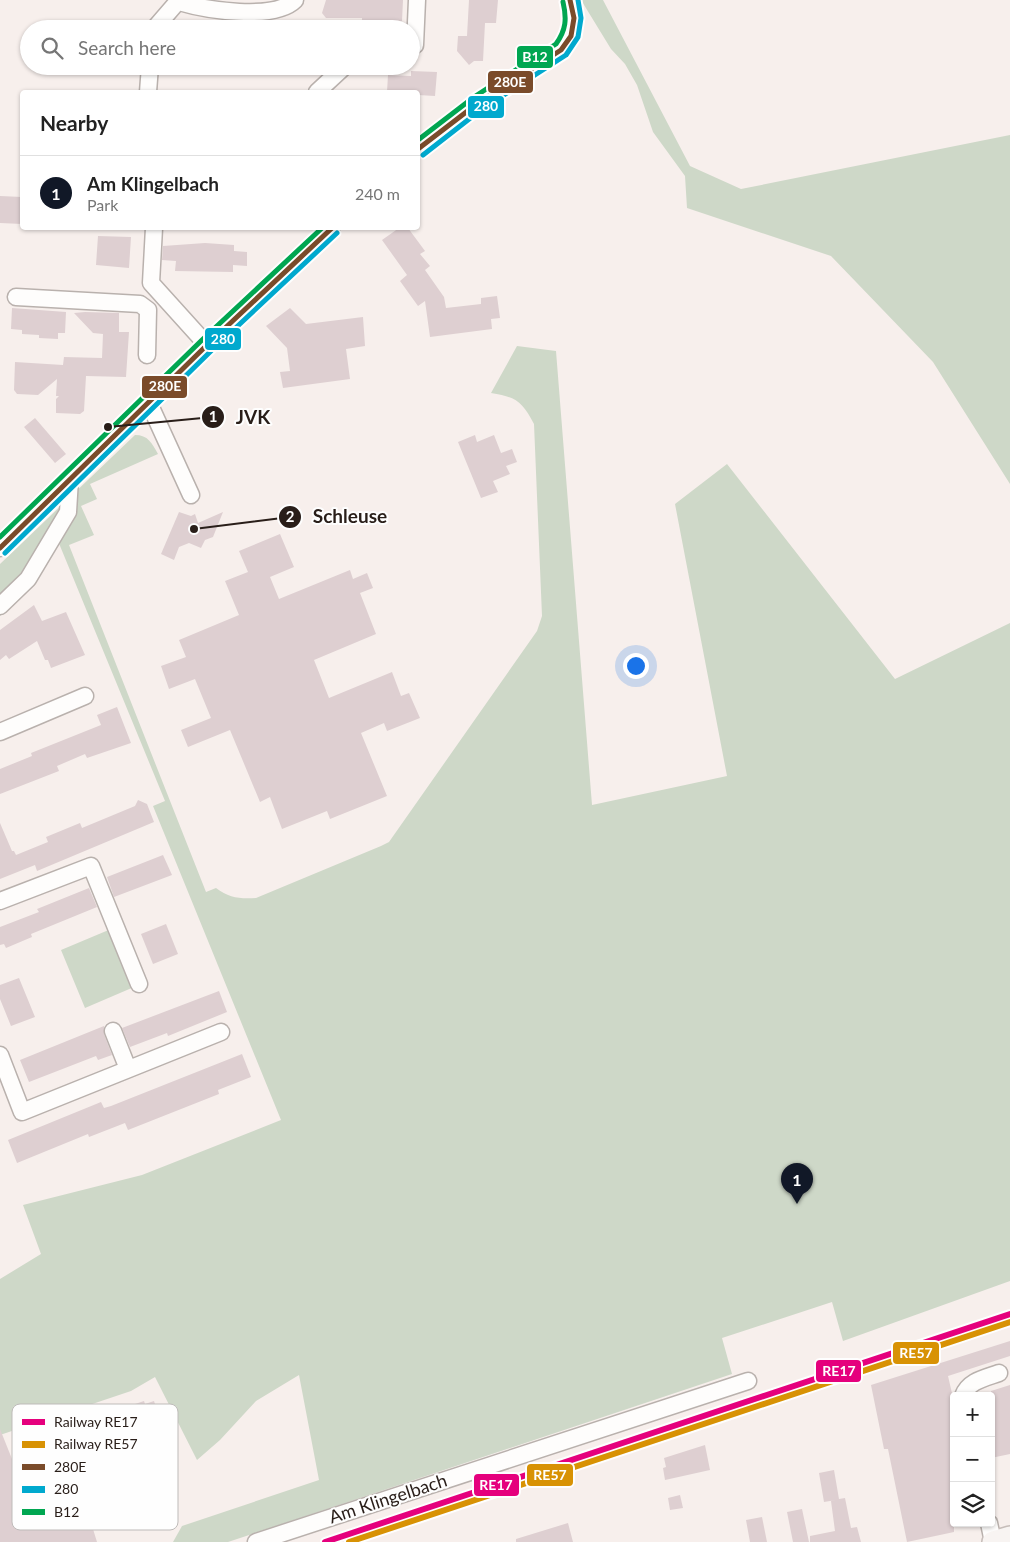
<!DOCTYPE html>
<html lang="en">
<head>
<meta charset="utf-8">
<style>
  :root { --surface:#fff; --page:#f6f6f6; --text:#222; --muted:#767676; --line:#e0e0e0; --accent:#111827 }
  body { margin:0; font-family:Lato,sans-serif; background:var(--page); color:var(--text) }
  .controls { position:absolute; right:15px; bottom:15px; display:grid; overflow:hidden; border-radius:5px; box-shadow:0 1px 4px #0004 }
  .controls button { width:45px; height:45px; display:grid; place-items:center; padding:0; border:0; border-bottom:1px solid var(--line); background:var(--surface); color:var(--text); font:25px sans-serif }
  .you { position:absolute; left:635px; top:665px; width:18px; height:18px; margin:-12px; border:4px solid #fff; border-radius:50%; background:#1a73e8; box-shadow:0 0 0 8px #1a73e833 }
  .badge { display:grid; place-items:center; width:32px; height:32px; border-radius:50%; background:var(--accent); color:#fff; font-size:16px; font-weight:700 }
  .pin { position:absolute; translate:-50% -41px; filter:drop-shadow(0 1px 2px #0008) }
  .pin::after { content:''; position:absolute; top:26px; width:18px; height:15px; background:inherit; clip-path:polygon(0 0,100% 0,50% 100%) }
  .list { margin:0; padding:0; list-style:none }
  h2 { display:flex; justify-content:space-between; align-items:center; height:65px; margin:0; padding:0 20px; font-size:21px }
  h2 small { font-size:16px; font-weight:400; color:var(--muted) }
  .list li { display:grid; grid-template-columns:32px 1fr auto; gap:15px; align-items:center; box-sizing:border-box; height:75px; padding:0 20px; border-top:1px solid var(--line) }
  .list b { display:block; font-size:19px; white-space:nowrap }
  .list p { margin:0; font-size:16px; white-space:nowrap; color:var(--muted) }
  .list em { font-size:16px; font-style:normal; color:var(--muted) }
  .icon { flex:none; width:28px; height:28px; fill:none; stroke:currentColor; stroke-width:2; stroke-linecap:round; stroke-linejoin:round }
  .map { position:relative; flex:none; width:1010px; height:1542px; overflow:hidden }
  .search { position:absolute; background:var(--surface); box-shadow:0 1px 4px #0004; left:20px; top:20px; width:400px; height:55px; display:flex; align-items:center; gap:12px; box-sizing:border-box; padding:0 18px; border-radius:28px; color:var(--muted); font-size:19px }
  .panel { position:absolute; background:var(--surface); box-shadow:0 1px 4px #0004; left:20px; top:90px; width:400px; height:140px; border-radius:5px }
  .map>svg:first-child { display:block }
</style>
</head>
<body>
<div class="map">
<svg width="1010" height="1542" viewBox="0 0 1010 1542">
  <rect width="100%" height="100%" fill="#f7efec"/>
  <!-- green -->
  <path fill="#ced8c8" d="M 581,0 L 603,0 L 690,166 L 741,189 L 1010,135 L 1010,484 L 933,362 L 831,256 L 687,208 L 685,176 L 653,132 L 637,85 L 625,64 L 611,49 Z
    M 517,346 L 556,351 L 592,805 L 727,776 L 675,504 L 727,464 L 895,679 L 1010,623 L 1010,1281 L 843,1341 L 832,1302 L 722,1338 L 732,1374 L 228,1542 L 173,1542 L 182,1526 L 319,1480 L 299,1375 L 256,1401 L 220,1440 L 197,1460 L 155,1377 L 131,1391 L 0,1435 L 0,1279 L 41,1254 L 23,1205 L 142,1175 L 281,1120 L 153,806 L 165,801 L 58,541 L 19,599 L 0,616 L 0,564 L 135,435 C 148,435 152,443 158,454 L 90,484 L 97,499 L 81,506 L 94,535 L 69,545 L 206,892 L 216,888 C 229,898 240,899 256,898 L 381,846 L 389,842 L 537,631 L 542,616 L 534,424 C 522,401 516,397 491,393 Z
    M 111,929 L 134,987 L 85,1008 L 61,950 Z"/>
  <!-- building -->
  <path fill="#decfd1" d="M 326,0 L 403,0 L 402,21 L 377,20 L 377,29 L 362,29 L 362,18 L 326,18 L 322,13 Z
    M 469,0 L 498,0 L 496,23 L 485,23 L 483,61 L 474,61 L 469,65 L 457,51 L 458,36 L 467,36 Z
    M 411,71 L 437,72 L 435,96 L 418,95 L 418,92 L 387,92 L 388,75 L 411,76 Z
    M 0,196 L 22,197 L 22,224 L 0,223 Z
    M 399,228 L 408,228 L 425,251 L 420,254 L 430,266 L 425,270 L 444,297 L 446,308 L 481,304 L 481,298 L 497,296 L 500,318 L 491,319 L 492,329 L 430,337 L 425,301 L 418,306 L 400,281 L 407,275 L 382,240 Z
    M 98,236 L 131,237 L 129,268 L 96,265 Z
    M 205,243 L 234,245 L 234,251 L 247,252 L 247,266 L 233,265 L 233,272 L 175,271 L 176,261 L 162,260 L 163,246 Z
    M 12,308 L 66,312 L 65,333 L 58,333 L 58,339 L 39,338 L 39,335 L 22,334 L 22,330 L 11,329 Z
    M 290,308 L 306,324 L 363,317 L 365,346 L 346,349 L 350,379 L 283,388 L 280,372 L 290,371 L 287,348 L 266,326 Z
    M 85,312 L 119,313 L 119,332 L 129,332 L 126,377 L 86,376 L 84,411 L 80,414 L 56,413 L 56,399 L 59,396 L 56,396 L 57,379 L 38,395 L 17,394 L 14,390 L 15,362 L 63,365 L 64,357 L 102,358 L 103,334 L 93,333 L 74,313 Z
    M 35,418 L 66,454 L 55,463 L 24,427 Z
    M 475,435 L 477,442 L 494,435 L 501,453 L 512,449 L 517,462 L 506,466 L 510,474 L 493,481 L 498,492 L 481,498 L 458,442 Z
    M 179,512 L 191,516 L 195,514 L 198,523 L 223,512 L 213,537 L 205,540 L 201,548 L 189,543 L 179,547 L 174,560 L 161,554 Z
    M 280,534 L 294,567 L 270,577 L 279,599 L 350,570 L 353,579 L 367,573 L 373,588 L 360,593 L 376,634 L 314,660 L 329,698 L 392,672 L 401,696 L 409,693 L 420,718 L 387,731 L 384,723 L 361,733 L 387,796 L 330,819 L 327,811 L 282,829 L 270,797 L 260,802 L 230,730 L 188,747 L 181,730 L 211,718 L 195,679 L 169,689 L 161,666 L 186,657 L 179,640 L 239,615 L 225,581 L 248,572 L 239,551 Z
    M 34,605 L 42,621 L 66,612 L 85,655 L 51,668 L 48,660 L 45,660 L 37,641 L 9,659 L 6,655 L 0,660 L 0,630 Z
    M 117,707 L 131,743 L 87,758 L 85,754 L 57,766 L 59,771 L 0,794 L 0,769 L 32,756 L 31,753 L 101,725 L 97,715 Z
    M 138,800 L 147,804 L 154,822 L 37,871 L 35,865 L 0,879 L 0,823 L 12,851 L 14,851 L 16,855 L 48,842 L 46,837 L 80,823 L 82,828 L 135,806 Z
    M 163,855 L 172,875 L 114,897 L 107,877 Z
    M 89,888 L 97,907 L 31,934 L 32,937 L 6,948 L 4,944 L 0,945 L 0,927 L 39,912 L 37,909 Z
    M 166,924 L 178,954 L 153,964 L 141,934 Z
    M 19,978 L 35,1017 L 11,1026 L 0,999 L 0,985 Z
    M 219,991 L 227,1012 L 168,1036 L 167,1033 L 130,1047 L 122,1028 Z
    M 104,1026 L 104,1034 L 112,1055 L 98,1060 L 96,1056 L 29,1082 L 20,1060 Z
    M 242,1054 L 251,1077 L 218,1090 L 219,1094 L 128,1130 L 125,1123 L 89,1137 L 88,1134 L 17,1163 L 8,1140 L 101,1102 L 104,1108 L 111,1106 Z
    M 1010,1341 L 1010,1356 L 948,1376 L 954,1402 L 954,1532 L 907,1542 L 888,1449 L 884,1449 L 871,1385 Z
    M 1010,1385 L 1010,1454 L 991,1458 L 991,1391 Z
    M 144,1401 L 145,1404 L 154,1401 L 168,1445 L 139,1455 L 125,1414 L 128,1414 L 126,1407 Z
    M 0,1429 L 14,1464 L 35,1457 L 39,1468 L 80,1454 L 100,1512 L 89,1516 L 97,1542 L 0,1542 Z
    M 705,1445 L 710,1470 L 665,1480 L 663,1468 L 666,1467 L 664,1458 Z
    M 834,1470 L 839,1499 L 845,1498 L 851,1528 L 857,1527 L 861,1542 L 810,1542 L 810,1536 L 835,1531 L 831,1501 L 836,1500 L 824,1502 L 819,1473 Z
    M 680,1495 L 683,1508 L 670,1510 L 668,1498 Z
    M 802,1509 L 809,1542 L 793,1542 L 787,1512 Z
    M 762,1517 L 767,1542 L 750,1542 L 746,1520 Z
    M 568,1523 L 573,1542 L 516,1542 L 516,1539 Z"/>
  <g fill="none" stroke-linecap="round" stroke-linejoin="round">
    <defs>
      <path id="minor" d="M 179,2 C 206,10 274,21 295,0
        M 154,29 L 179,0
        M 411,48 L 415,45 L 417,0
        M 148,92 L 150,66
        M 317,92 L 345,66
        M 418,149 L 478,103 L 561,50 L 571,36 L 574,18 L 570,0
        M 154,228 L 151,283 L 207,345
        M 16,297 L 140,304 L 148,310 L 147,355
        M 149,403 L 191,495
        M 0,548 L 207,345 L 332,228
        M 0,606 L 28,579 L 68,512 L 70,479
        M 0,732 L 85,696
        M 0,901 L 91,866 L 139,984
        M 113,1031 L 128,1069
        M 0,1055 L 22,1112 L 221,1032
        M 963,1396 C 968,1381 985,1378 999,1373
        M 989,1523 L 993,1542
        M 256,1542 L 748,1381"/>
      <path id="major" d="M 993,1542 L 1010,1537"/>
    </defs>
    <!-- minor casing -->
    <use href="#minor" stroke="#b9b1ad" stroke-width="19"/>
    <!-- major casing -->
    <use href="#major" stroke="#c6bdb9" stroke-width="24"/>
    <!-- minor -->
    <use href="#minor" stroke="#fefdfc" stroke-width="16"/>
    <!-- major -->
    <use href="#major" stroke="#f8f4f2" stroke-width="21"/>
    <defs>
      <path id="bus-1" d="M 418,149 L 478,103 L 561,50 L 571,36 L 574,18 L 570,0
        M 0,548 L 207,345 L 332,228"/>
      <path id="bus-2" d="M 423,155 L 482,109 L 566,55 L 578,37 L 581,18 L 578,0
        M 5,553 L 212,350 L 337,233"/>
      <path id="bus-3" d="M 418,140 L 474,97 L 556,44 C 566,30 567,19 563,2
        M 0,537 L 202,340 L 322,228"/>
    </defs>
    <!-- bus-1 casing -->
    <use href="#bus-1" stroke="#fefefe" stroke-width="9"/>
    <!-- bus-2 casing -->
    <use href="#bus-2" stroke="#fefefe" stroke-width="9"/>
    <!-- bus-3 casing -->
    <use href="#bus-3" stroke="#fefefe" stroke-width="9"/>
    <!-- bus-1 -->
    <use href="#bus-1" stroke="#7a4b2a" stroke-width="5"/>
    <!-- bus-2 -->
    <use href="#bus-2" stroke="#00a9ce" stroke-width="5"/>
    <!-- bus-3 -->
    <use href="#bus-3" stroke="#00a651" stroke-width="5"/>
    <defs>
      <path id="rail-1" d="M 325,1542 L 1010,1314"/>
      <path id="rail-2" d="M 349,1542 L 1010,1322"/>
    </defs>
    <!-- rail-1 casing -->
    <use href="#rail-1" stroke="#fefefe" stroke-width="10"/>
    <!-- rail-2 casing -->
    <use href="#rail-2" stroke="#fefefe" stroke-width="10"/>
    <!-- rail-1 -->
    <use href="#rail-1" stroke="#e5007d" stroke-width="6"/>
    <!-- rail-2 -->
    <use href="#rail-2" stroke="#d89204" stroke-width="6"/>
  </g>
  <g text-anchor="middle" stroke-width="4" stroke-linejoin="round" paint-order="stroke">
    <!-- street labels -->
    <g font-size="18" fill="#291e19" stroke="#fefefe">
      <text transform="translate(388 1499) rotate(-18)" y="6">Am Klingelbach</text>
    </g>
  </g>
  <!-- legend -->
  <rect x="12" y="1404" width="166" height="126" rx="8" fill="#fefefe" stroke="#bebbb9" stroke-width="1"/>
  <rect x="22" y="1419" width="23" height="6" fill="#e5007d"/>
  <rect x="22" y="1441" width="23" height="7" fill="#d89204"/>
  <rect x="22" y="1464" width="23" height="6" fill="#7a4b2a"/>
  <rect x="22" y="1486" width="23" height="7" fill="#00a9ce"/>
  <rect x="22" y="1509" width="23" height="6" fill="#00a651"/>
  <g font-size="14" fill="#291e19">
    <text x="54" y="1427">Railway RE17</text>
    <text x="54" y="1449">Railway RE57</text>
    <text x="54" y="1472">280E</text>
    <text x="54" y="1494">280</text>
    <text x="54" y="1517">B12</text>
  </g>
  <!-- callouts -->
  <path fill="none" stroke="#291e19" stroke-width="2" d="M108 427L213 417M194 529L290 517"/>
  <g fill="#291e19" stroke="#fefefe" stroke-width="2">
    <circle cx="108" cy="427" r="5"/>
    <circle cx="194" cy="529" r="5"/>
    <circle cx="213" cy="417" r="12"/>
    <circle cx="290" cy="517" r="12"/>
  </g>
  <g font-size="15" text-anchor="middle" font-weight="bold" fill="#fff">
    <text x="213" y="422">1</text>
    <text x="290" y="522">2</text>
  </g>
  <g font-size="19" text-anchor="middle" font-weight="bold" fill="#291e19" stroke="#fefefe" stroke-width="4" stroke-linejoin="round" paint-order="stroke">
    <text x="253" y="424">JVK</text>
    <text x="350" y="523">Schleuse</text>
  </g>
  <g stroke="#fefefe" stroke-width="2">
    <rect x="516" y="45" width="38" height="24" rx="5" fill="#00a651"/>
    <rect x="487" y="70" width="47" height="24" rx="5" fill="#7a4b2a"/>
    <rect x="467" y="95" width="38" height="24" rx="5" fill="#00a9ce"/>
    <rect x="204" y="327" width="38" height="24" rx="5" fill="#00a9ce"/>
    <rect x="141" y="375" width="47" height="24" rx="5" fill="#7a4b2a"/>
    <rect x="892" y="1341" width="48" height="24" rx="5" fill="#d89204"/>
    <rect x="815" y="1359" width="47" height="24" rx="5" fill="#e5007d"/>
    <rect x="526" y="1463" width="48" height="24" rx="5" fill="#d89204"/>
    <rect x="473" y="1473" width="47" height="24" rx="5" fill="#e5007d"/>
  </g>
  <g font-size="14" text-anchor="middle" font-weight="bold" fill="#fff">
    <text x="535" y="62">B12</text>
    <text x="510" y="87">280E</text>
    <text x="486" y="111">280</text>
    <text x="223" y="344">280</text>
    <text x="165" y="391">280E</text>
    <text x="916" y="1358">RE57</text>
    <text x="839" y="1376">RE17</text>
    <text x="550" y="1480">RE57</text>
    <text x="496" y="1490">RE17</text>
  </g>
</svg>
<div class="controls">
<button>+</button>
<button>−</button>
<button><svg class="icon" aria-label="layers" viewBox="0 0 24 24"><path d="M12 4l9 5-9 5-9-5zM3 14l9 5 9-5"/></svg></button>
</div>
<div class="you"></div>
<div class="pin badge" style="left:797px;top:1204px">1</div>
<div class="search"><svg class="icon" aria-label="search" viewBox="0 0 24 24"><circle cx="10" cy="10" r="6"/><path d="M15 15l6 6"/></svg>Search here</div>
<section class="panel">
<h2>Nearby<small></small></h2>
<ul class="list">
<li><span class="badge">1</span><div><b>Am Klingelbach</b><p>Park</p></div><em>240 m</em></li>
</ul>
</section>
</div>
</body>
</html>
